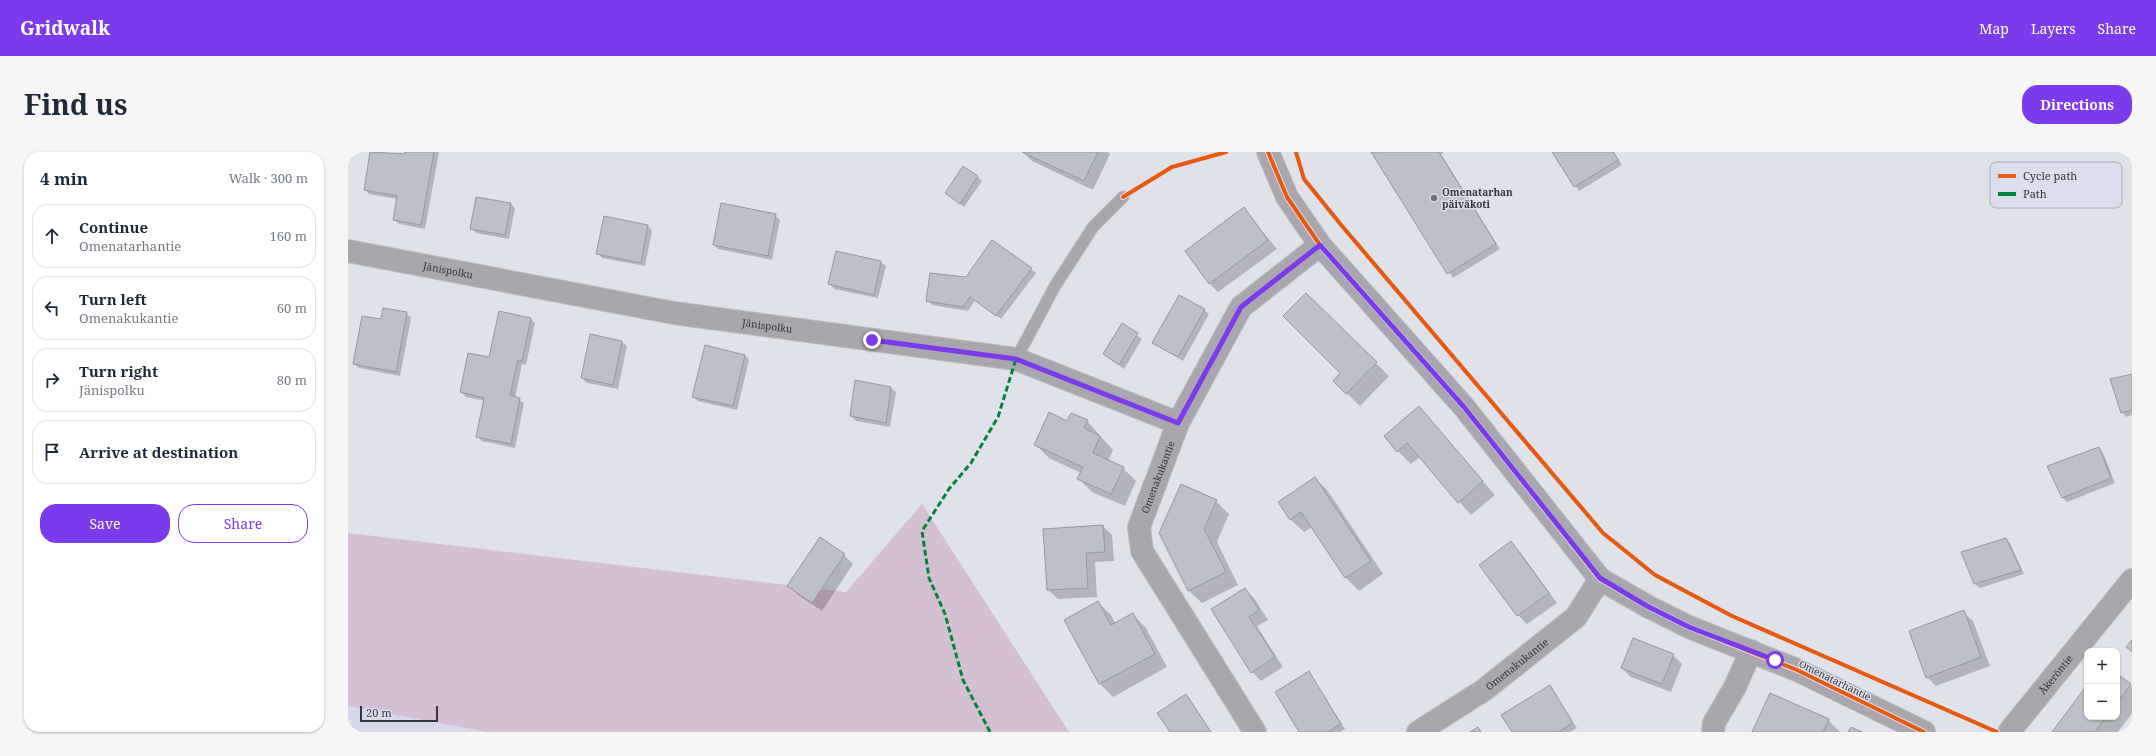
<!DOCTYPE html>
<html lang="en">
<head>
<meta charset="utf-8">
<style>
  :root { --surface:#fff; --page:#f6f6f7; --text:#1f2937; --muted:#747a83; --line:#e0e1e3; --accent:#7c3aed }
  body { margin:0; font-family:"Noto Serif",serif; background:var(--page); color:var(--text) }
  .controls { position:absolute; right:12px; bottom:12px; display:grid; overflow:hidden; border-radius:8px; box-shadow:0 1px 3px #0004 }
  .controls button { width:36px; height:36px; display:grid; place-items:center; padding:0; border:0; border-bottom:1px solid var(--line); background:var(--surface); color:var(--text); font:20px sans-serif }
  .scale { position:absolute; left:12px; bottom:10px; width:78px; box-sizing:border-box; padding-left:4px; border:2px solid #37373d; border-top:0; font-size:11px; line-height:14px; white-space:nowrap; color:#37373d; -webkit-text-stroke:3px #dddeed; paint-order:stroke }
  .stop { position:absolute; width:12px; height:12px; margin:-9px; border:3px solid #7c3aed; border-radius:50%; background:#fff }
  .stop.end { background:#7c3aed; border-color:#fff; box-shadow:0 1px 4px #0008 }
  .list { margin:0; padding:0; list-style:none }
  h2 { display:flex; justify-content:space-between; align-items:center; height:52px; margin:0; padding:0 16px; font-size:17px }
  h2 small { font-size:13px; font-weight:400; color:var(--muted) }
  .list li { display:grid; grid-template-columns:26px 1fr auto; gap:12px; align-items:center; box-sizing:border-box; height:64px; margin:0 8px 8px; padding:0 8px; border:1px solid var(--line); border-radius:16px }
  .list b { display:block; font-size:15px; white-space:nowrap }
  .list p { margin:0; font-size:13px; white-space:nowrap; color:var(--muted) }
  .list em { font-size:13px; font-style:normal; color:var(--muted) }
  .actions { display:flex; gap:8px; padding:12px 16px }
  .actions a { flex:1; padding:9px 0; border:1px solid var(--accent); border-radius:16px; text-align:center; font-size:14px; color:var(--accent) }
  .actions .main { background:var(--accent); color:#fff }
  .icon { flex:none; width:22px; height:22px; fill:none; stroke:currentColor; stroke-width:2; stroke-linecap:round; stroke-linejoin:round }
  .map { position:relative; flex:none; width:1784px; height:580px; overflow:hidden; border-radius:16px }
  header { display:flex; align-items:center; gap:24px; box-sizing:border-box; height:56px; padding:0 20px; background:var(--accent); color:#fff }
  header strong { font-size:19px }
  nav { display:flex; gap:22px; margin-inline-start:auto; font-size:14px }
  .intro { display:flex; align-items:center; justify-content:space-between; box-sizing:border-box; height:96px; padding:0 24px }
  h1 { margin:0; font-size:28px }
  .button { padding:10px 18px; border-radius:16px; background:var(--accent); color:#fff; font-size:14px; font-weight:700 }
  main { display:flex; gap:24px; padding:0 24px }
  aside { flex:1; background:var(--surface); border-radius:16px; box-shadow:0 1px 3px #0004 }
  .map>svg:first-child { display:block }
</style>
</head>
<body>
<header>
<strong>Gridwalk</strong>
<nav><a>Map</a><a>Layers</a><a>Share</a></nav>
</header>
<div class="intro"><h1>Find us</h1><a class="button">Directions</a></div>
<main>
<aside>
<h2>4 min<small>Walk · 300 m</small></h2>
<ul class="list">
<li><svg class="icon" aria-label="ahead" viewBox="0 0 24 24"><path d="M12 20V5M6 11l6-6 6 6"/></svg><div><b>Continue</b><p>Omenatarhantie</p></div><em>160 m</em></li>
<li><svg class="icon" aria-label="left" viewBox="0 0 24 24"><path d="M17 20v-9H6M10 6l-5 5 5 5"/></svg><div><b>Turn left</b><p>Omenakukantie</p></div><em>60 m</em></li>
<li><svg class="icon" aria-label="right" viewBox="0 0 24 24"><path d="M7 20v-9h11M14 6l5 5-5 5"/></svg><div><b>Turn right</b><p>Jänispolku</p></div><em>80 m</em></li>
<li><svg class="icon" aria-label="arrive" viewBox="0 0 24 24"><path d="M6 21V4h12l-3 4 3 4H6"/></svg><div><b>Arrive at destination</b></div></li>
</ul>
<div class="actions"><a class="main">Save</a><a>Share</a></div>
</aside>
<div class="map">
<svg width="1784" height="580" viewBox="0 0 1784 580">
  <rect width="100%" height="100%" fill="#e0e2ea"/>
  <!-- built -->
  <path fill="#d7d8e8" d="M 0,554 L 140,580 L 0,580 Z"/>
  <!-- green -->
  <path fill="#d5bfd2" d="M 574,352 L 721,580 L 140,580 L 0,554 L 0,381 L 498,440 Z"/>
  <!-- shadow -->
  <path fill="#0003" d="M 23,0 L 58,3 L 58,0 L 91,0 L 77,77 L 51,72 L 46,67 L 50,47 L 21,42 L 17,37 Z
    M 675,0 L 760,0 L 762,2 L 745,38 L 684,9 Z
    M 1025,0 L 1096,0 L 1093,2 L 1152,97 L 1105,126 Z
    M 1205,0 L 1266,0 L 1274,13 L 1231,39 Z
    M 630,25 L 634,29 L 616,55 L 598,41 Z
    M 163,52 L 167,56 L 161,87 L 128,81 L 123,76 Z
    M 896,57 L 929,97 L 870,140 L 861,131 Z
    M 427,63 L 432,68 L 424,108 L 370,97 L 366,93 Z
    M 257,66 L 300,74 L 304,79 L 297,114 L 254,106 L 250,101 Z
    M 489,100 L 533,110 L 538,114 L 530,146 L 486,137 L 482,132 Z
    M 683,117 L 688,121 L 653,167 L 627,148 L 620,159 L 584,153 L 580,149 L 618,126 Z
    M 958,142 L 1041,224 L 1012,254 L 986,229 L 994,221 Z
    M 856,158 L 861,162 L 835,209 L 805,191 Z
    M 58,161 L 63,166 L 52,224 L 11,216 L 6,211 L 33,168 Z
    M 183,167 L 187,171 L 178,213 L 174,212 L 167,246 L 176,251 L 167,296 L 134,289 L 129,284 L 137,249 L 118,245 L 113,240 L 142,207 Z
    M 774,172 L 794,187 L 776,217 L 756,202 Z
    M 243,184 L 274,190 L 279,194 L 270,237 L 239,231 L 234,226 Z
    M 397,203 L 401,208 L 389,258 L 350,249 L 345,245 Z
    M 1784,223 L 1784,263 L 1778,265 L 1774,260 Z
    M 508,229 L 543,236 L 548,240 L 542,275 L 508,269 L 503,264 Z
    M 1071,256 L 1147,343 L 1123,363 L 1072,305 L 1063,312 L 1050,299 Z
    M 739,269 L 765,298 L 760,309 L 775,316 L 788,329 L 777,354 L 744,340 L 731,327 L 733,321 L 701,306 L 688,293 L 720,270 Z
    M 1751,296 L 1755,301 L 1767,331 L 1719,350 L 1715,346 L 1701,315 Z
    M 967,326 L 980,339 L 1035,422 L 1011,439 L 998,426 L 964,375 L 956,380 L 942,367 Z
    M 868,349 L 881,362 L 869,390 L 890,433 L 854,451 L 840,438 L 812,381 Z
    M 755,374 L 764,383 L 766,409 L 747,410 L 749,445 L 710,447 L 700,438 Z
    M 1658,387 L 1662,391 L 1676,422 L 1632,436 L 1627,432 L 1614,400 Z
    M 1163,391 L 1172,400 L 1209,451 L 1179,472 L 1170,463 Z
    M 496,403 L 505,412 L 474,459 L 450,443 L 441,433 Z
    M 897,437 L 906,446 L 920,468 L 909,474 L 935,515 L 913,529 L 904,520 Z
    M 750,450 L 763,463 L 768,472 L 784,462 L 798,476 L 819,515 L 765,545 L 752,532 L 717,468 Z
    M 1615,460 L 1625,469 L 1642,514 L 1588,534 L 1579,525 Z
    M 1325,503 L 1334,512 L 1323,540 L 1283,525 L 1274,516 Z
    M 961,521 L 997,577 L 992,580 L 953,580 Z
    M 1769,523 L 1784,535 L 1784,561 L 1770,580 L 1706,580 L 1739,535 L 1739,565 L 1769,565 Z
    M 1201,534 L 1229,576 L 1222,580 L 1165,580 Z
    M 838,543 L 842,548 L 863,580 L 823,580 Z
    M 1480,568 L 1492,580 L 1405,580 Z"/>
  <!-- building -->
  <path fill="#bdc0c6" stroke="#97999f" d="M 22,0 L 57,2 L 57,0 L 86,0 L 73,73 L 45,68 L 49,44 L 16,38 Z
    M 674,0 L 750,0 L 736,29 Z
    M 1023,0 L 1091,0 L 1148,92 L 1099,122 Z
    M 1204,0 L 1265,0 L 1270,8 L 1226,35 Z
    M 615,14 L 630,24 L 612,52 L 597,41 Z
    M 128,45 L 163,51 L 157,83 L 122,77 Z
    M 373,51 L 428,62 L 420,104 L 365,93 Z
    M 896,55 L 920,88 L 861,132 L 837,99 Z
    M 256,64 L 300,73 L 293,111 L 248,102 Z
    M 644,88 L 684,116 L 648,164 L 622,145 L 615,155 L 578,149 L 582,121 L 618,125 Z
    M 488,99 L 533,109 L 526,143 L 480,132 Z
    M 958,141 L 1029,210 L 998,242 L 985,229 L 992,221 L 935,164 Z
    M 831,143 L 857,157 L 830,205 L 804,191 Z
    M 35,156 L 59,160 L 48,220 L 5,212 L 14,164 L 33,167 Z
    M 151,159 L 183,166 L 174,209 L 170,208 L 162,243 L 172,246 L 163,292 L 128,285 L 136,246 L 112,240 L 120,201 L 141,205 Z
    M 774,171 L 790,181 L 771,213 L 755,202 Z
    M 242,182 L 274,189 L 265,233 L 233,226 Z
    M 357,193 L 397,203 L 385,254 L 344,245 Z
    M 1784,222 L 1784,258 L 1773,261 L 1762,227 Z
    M 507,228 L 543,235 L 538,271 L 502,264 Z
    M 1071,254 L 1135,329 L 1110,351 L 1059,291 L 1049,300 L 1036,284 Z
    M 701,260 L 719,269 L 723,261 L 740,268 L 736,276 L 752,284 L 745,301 L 776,315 L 763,342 L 729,327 L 735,315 L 686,293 Z
    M 1751,295 L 1763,326 L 1714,346 L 1699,314 Z
    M 967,325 L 1023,409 L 997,426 L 953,360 L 942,368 L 930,350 Z
    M 833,332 L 869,348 L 856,377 L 878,420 L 840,439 L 811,381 Z
    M 755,373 L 757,400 L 738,401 L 740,436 L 699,438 L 695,377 Z
    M 472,385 L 497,402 L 464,451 L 439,434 Z
    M 1658,386 L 1673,418 L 1626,432 L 1613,400 Z
    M 1163,389 L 1201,441 L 1169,464 L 1131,413 Z
    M 897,436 L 911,458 L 901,465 L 927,505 L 903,521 L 863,457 Z
    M 750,449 L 763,473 L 785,461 L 807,502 L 751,532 L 716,468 Z
    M 1616,458 L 1633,505 L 1578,526 L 1561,479 Z
    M 1285,486 L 1326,502 L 1314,532 L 1273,516 Z
    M 1784,488 L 1784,500 L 1778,495 Z
    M 961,519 L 993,572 L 980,580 L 951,580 L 927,540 Z
    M 1769,522 L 1783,532 L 1769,551 Z
    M 1202,533 L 1225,571 L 1210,580 L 1164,580 L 1153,563 Z
    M 1739,533 L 1739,565 L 1758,565 L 1747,580 L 1704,580 Z
    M 1422,541 L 1481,567 L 1475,580 L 1404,580 Z
    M 838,542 L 863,580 L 822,580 L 809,561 Z
    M 1130,575 L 1133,580 L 1122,580 Z
    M 1503,575 L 1514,580 L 1500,580 Z"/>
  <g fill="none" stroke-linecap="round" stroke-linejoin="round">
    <defs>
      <path id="service" d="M 668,207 L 707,134 L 745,75 L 775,45"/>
      <g id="minor">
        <path d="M 920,0 L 939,45 L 972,93 L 1116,255 L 1252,427 L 1299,454 L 1341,475 L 1449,518 L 1576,580"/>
        <path id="s1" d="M 0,99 L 326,161 L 668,207 L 830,271"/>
        <path id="s2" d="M 907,580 L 794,399 L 791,375 L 830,271 L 893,155 L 972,93"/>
        <path id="s3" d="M 1070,580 L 1136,538 L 1228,465 L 1252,427"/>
        <path d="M 1365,580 L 1366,571 L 1387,535 L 1403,499"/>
        <path id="s4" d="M 1661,580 L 1784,428"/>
      </g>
    </defs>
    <!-- service casing -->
    <use href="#service" stroke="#bcbdc3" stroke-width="13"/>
    <!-- minor casing -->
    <use href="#minor" stroke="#bcbdc3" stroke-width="24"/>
    <!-- service -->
    <use href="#service" stroke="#a9a6ae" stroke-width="11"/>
    <!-- minor -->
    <use href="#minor" stroke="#a9a6ae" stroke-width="22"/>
    <!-- quiet -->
    <path stroke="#00873e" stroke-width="3" stroke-dasharray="6 3" stroke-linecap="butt" d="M 642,580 L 615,528 L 597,462 L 581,426 L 574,379 L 601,337 L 623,311 L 650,265 L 668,207"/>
    <defs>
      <path id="cycleway" d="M 920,0 L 939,45 L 972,93 L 1116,255 L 1252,427 L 1299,454 L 1341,475 L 1449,518 L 1576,580
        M 948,0 L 956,27 L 994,74 L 1255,381 L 1307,423 L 1384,464 L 1649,580
        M 775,45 L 824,15 L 878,0"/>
    </defs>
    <!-- cycleway casing -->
    <use href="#cycleway" stroke="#dddeed" stroke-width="6"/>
    <!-- cycleway -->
    <use href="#cycleway" stroke="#e8590c" stroke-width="4"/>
  </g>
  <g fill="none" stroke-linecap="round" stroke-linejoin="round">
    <!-- route -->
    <path stroke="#7c3aed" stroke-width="5" d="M 524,188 L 668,207 L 830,271 L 893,155 L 972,93 L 1116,255 L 1252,426 L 1299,454 L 1341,475 L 1427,508"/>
  </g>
  <!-- markers -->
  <circle fill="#72737a" stroke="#dddeed" stroke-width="1.5" cx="1086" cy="46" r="4"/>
  <g text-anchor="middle" stroke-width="3" stroke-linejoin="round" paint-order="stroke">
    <!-- poi labels -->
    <g font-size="10" font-weight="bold" fill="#37373d" stroke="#dddeed" text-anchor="start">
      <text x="1094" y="44">Omenatarhan<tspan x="1094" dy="12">päiväkoti</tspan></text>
    </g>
    <!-- street labels -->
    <g font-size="10" fill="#37373d" stroke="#dddeed">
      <text dy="4" stroke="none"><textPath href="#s1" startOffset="102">Jänispolku</textPath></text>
      <text dy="4" stroke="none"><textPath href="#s1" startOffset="426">Jänispolku</textPath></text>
      <text dy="4" stroke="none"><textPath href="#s2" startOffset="291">Omenakukantie</textPath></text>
      <text dy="4" stroke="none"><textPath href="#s3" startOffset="120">Omenakukantie</textPath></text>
      <text dy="4" stroke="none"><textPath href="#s4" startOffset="74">Åkeröntie</textPath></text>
      <text transform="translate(1487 528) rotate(26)" y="4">Omenatarhantie</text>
    </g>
  </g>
  <!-- legend -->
  <rect x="1642" y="10" width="132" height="46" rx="6" fill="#dddeed" stroke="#abacb8" stroke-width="1"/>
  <rect x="1650" y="22" width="18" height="4" fill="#e8590c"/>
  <rect x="1650" y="40" width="18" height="4" fill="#00873e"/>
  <g font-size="11" fill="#37373d">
    <text x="1675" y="28">Cycle path</text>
    <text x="1675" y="46">Path</text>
  </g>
</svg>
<div class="controls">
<button>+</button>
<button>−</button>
</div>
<div class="scale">20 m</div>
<div class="stop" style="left:1427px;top:508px"></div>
<div class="stop end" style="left:524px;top:188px"></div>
</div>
</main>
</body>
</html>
